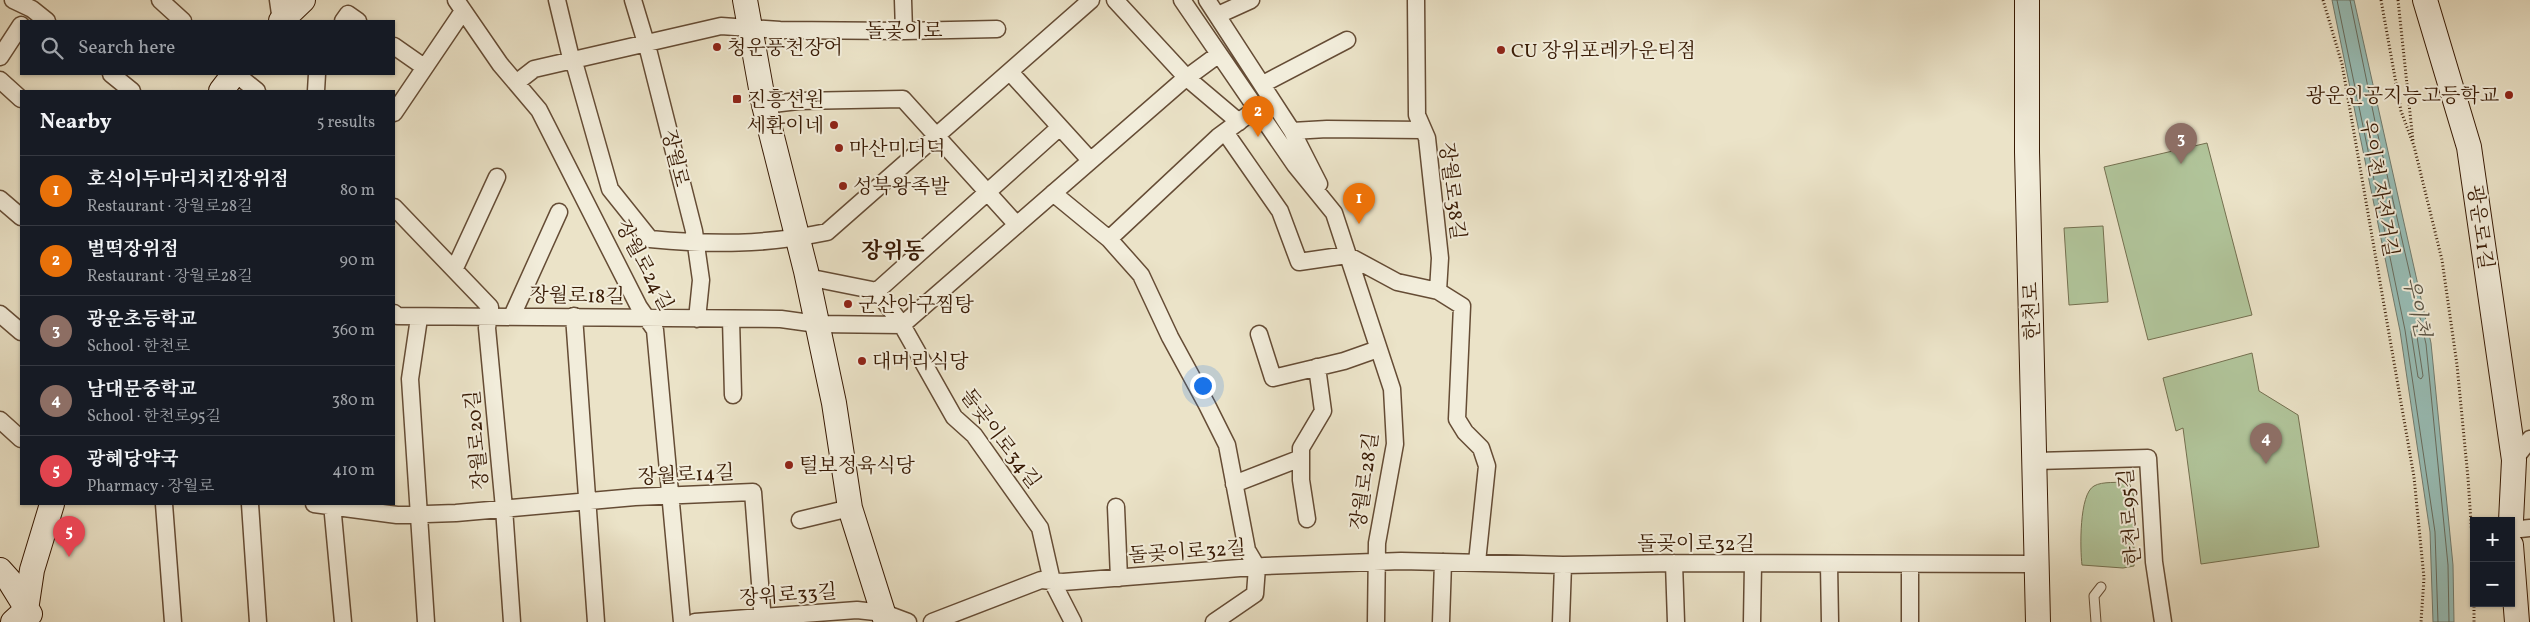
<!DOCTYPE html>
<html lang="en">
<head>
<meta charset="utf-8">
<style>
  :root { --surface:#171b24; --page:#20242c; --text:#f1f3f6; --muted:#9ea1a6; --line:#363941; --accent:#7c3aed }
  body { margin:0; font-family:Vollkorn,"Noto Serif KR",serif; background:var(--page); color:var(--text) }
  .controls { position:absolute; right:15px; bottom:15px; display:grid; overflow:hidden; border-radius:0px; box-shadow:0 1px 4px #0004 }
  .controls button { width:45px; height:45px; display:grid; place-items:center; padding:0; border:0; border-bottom:1px solid var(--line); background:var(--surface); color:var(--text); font:25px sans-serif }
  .you { position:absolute; left:1202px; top:385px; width:18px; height:18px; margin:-12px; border:4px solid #fff; border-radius:50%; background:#1a73e8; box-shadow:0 0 0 8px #1a73e833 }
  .badge { display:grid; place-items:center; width:32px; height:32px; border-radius:50%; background:var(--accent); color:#fff; font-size:16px; font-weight:700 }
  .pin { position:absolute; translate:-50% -41px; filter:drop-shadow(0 1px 2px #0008) }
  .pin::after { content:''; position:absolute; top:26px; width:18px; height:15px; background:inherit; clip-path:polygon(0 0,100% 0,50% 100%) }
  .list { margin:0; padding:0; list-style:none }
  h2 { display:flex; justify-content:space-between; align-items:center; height:65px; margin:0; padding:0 20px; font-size:21px }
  h2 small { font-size:16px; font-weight:400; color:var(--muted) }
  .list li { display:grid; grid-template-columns:32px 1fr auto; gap:15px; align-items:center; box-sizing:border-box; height:70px; padding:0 20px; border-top:1px solid var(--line) }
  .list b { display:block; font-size:19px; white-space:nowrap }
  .list p { margin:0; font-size:16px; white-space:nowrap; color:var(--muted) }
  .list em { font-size:16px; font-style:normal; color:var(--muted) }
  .icon { flex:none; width:28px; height:28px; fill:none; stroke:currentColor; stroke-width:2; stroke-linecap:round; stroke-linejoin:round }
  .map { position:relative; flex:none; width:2530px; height:622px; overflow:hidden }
  .search { position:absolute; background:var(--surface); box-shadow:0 1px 4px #0004; left:20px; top:20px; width:375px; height:55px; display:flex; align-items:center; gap:12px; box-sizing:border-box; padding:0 18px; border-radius:0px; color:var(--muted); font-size:19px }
  .panel { position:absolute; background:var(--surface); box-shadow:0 1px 4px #0004; left:20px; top:90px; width:375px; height:415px; border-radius:0px }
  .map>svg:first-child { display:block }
</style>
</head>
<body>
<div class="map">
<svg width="2530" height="622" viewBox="0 0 2530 622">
  <rect width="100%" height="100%" fill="#ebe3c8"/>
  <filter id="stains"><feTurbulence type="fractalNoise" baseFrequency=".004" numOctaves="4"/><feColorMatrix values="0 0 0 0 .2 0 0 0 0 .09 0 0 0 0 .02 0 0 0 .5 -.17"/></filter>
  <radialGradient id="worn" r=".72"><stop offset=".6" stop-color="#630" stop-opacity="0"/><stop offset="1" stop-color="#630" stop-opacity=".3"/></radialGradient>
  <!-- green -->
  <path fill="#b1c59b" stroke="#747050" d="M 2207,143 L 2252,315 L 2148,340 L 2104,167 Z
    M 2103,226 L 2108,302 L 2069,305 L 2064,228 Z
    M 2252,353 L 2259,391 L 2298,415 L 2319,547 L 2201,564 L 2183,428 L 2176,431 L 2163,378 Z
    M 2129,482 L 2134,497 L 2134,566 L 2123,568 L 2082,565 C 2080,549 2079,494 2094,486 C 2102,481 2119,483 2129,482 Z"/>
  <!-- water -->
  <path fill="#98beb7" stroke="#727c6f" d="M 2332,0 L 2354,0 L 2431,343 L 2453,565 L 2454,622 L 2433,622 L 2430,532 L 2400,331 Z"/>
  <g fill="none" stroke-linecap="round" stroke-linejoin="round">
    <!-- shore -->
    <path stroke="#686c5e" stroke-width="1" d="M 2337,0 L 2405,330 L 2435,532 L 2438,622
      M 2350,0 L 2377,131 L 2426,344 L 2448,565 L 2449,622
      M 2413,329 L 2416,330 L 2423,376 L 2421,379 L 2418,377 L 2411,332 Z"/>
    <defs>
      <path id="lane" d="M 2096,622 L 2094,596 L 2101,587"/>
      <path id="street" d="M 13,0 L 32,9 L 47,21
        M 160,0 L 183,21
        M 278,0 L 281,21
        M 456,0 L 500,64 L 539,110 L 639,307 L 655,330 L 682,622
        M 557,0 L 570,54 L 576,69 L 610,189 L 650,239 C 714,245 764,245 827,232 L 1091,0
        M 633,0 L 649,53 L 694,231 L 701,280 L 697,319
        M 903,0 L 904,31
        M 1115,0 L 1187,78 L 1239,122
        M 1182,0 L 1295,165 L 1334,213 L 1392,389 L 1395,444 L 1377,543 L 1376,622
        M 1207,0 L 1292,131 L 1319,184
        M 1416,0 L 1417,115 L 1427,138 L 1440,258 L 1438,291
        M 1218,15 L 1251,0
        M 343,21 L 348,14 L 358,21
        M 394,46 L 424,67
        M 0,57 L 21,25
        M 1010,72 L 1090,160
        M 111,74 L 132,91
        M 236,74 L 257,91
        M 0,80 L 21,99
        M 516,83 L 534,69 L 721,26 L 780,30 L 904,31 L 997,29
        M 1263,84 L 1347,40
        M 316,91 L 317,74
        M 764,105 L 798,101 L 903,99 L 1017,225
        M 394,113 L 463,11
        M 1292,131 L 1327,129 L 1422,130
        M 1225,132 L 1280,211 L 1299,262 L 1347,255 L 1397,282 L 1438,291 L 1462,306 L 1457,419 L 1465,432 L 1481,448 L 1487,466 L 1477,562
        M 1053,193 L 1109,239 L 1141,275 L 1170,337 L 1207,405 L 1227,445 L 1247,550 L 1257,567 L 1255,594 L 1214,622
        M 0,199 L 21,217
        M 394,207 L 490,307 L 487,328 L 504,508 L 512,622
        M 1109,239 L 1218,137 L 1256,109
        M 455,268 L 497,177
        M 807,277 L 877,291 L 1060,127
        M 877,291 L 902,325 L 954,417 L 974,435 L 1040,528 L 1052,581 L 1073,622
        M 394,313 L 397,316 L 781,319 L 817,324 L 902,325 L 1181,82 L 1219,54
        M 0,314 L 21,332
        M 512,316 L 559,212
        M 574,316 L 596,622
        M 419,318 L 410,379 L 426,622
        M 731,319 L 733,395
        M 1259,334 L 1273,378 L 1344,361 L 1378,349
        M 0,420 L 21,439
        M 1301,458 L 1301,480 L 1307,519
        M 2514,460 L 2530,439
        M 2036,461 L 2148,458 L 2154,562 L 2163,622
        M 1234,484 L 1301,458 L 1301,448 L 1323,411 L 1317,367
        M 164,504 L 173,622
        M 250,504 L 258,622
        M 314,504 L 397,515 L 456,513 L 635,497 L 753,492 L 763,622
        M 332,504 L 343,622
        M 1116,507 L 1119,578
        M 800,520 L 850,508
        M 2511,530 L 2530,528
        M 1674,563 L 1676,622
        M 1829,564 L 1830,622
        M 695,622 L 857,610 L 884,613 L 908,622
        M 932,622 L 1041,580 L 1063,582 L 1265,566 L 1401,561 L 1563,565 L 1674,563 L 2037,564
        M 1441,622 L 1443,562
        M 1561,622 L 1563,565
        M 1752,622 L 1753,564
        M 1910,622 L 1910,564"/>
      <path id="secondary" d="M 745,0 L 764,105 L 806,271 L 834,403 L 850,508 L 886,622
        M 2027,0 L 2027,152 L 2038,622
        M 2425,0 L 2469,147 L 2514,460 L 2511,521
        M 281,21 L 303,0
        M 221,91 L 234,74
        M 2511,545 L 2517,622
        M 0,570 L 9,580 L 30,614
        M 13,622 L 26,610 L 32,570 L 52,504"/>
    </defs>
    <!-- lane casing -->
    <use href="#lane" stroke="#654c35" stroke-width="11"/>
    <!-- street casing -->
    <use href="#street" stroke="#654c35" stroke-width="19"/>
    <!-- secondary casing -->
    <use href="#secondary" stroke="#381a04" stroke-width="26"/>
    <!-- path -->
    <path stroke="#381a04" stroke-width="3" stroke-dasharray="1 2.5" stroke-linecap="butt" d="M 2323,0 L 2342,64 L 2414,477 L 2424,578 L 2421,622
      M 2381,0 L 2401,111 L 2414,146 L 2442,260 L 2457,365 L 2468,478 L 2474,567
      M 2398,0 L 2413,141
      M 2474,603 L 2474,622"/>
    <!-- lane -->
    <use href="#lane" stroke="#f2eddb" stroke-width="9"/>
    <!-- street -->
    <use href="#street" stroke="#f2eddb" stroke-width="16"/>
    <!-- secondary -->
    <use href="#secondary" stroke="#f2eddb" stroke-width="24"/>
  </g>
  <!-- markers -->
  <g fill="#8f2418" stroke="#f2eddb" stroke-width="2">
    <circle cx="717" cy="47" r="5"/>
    <circle cx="1501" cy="50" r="5"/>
    <circle cx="2509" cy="95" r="5"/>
    <rect x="732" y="94" width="10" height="10" rx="2.5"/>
    <circle cx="834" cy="125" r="5"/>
    <circle cx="839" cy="148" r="5"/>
    <circle cx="843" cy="186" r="5"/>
    <circle cx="848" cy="304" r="5"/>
    <circle cx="862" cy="361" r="5"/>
    <circle cx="789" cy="465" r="5"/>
  </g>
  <g text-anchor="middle" stroke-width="4" stroke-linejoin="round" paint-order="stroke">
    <!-- street labels -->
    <g font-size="20" fill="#381a04" stroke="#f2eddb">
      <text x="904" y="37">돌곶이로</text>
      <text transform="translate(676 158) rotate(76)" y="7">장월로</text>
      <text transform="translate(2380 188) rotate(80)" y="7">우이천 자전거길</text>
      <text transform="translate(1453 191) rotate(83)" y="7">장월로38길</text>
      <text transform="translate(2481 227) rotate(82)" y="7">광운로1길</text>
      <text transform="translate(645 265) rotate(62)" y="7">장월로24길</text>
      <text transform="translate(577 295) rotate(1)" y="7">장월로18길</text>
      <text transform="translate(2031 311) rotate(-92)" y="7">한천로</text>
      <text transform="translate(1001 438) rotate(53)" y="7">돌곶이로34길</text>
      <text transform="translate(476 440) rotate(-95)" y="7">장월로20길</text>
      <text transform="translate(686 474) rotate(-3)" y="7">장월로14길</text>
      <text transform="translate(1364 481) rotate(-82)" y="7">장월로28길</text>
      <text transform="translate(2129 517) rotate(-95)" y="7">한천로95길</text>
      <text x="1696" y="550">돌곶이로32길</text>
      <text transform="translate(1187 551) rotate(-4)" y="7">돌곶이로32길</text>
      <text transform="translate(788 594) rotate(-4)" y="7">장위로33길</text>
    </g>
    <!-- poi labels -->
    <g font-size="20" fill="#381a04" stroke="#f2eddb" text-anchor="start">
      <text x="727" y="54">청운풍천장어</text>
      <text x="1511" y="57">CU 장위포레카운티점</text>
      <text x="2499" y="102" text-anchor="end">광운인공지능고등학교</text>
      <text x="747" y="106">진흥선원</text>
      <text x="824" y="132" text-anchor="end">세환이네</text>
      <text x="849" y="155">마산미더덕</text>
      <text x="853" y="193">성북왕족발</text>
      <text x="858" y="311">군산아구찜탕</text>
      <text x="872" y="368">대머리식당</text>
      <text x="799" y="472">털보정육식당</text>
    </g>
    <!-- water labels -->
    <g font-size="21" font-style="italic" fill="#5a5343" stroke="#f2eddb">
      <text transform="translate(2417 307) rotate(78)" y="7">우이천</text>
    </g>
    <!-- quarter labels -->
    <g font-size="22" font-weight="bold" fill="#381a04" stroke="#f2eddb">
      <text x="893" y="258">장위동</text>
    </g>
  </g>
  <rect width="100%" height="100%" filter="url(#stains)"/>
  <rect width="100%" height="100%" fill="url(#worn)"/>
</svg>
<div class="controls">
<button>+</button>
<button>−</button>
</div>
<div class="you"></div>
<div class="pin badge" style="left:1359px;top:224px;background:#e8710a">1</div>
<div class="pin badge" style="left:1258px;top:137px;background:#e8710a">2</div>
<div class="pin badge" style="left:2181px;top:164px;background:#8d6e63">3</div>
<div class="pin badge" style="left:2266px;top:464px;background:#8d6e63">4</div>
<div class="pin badge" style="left:69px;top:557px;background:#e0444e">5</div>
<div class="search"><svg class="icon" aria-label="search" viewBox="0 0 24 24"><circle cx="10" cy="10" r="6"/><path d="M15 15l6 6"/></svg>Search here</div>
<section class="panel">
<h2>Nearby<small>5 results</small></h2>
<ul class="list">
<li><span class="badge" style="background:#e8710a">1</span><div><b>호식이두마리치킨장위점</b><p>Restaurant · 장월로28길</p></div><em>80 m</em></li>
<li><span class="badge" style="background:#e8710a">2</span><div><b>벌떡장위점</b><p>Restaurant · 장월로28길</p></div><em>90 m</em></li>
<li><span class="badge" style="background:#8d6e63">3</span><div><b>광운초등학교</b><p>School · 한천로</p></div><em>360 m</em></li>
<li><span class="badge" style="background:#8d6e63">4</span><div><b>남대문중학교</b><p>School · 한천로95길</p></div><em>380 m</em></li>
<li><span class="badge" style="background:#e0444e">5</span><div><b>광혜당약국</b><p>Pharmacy · 장월로</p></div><em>410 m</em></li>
</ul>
</section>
</div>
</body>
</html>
